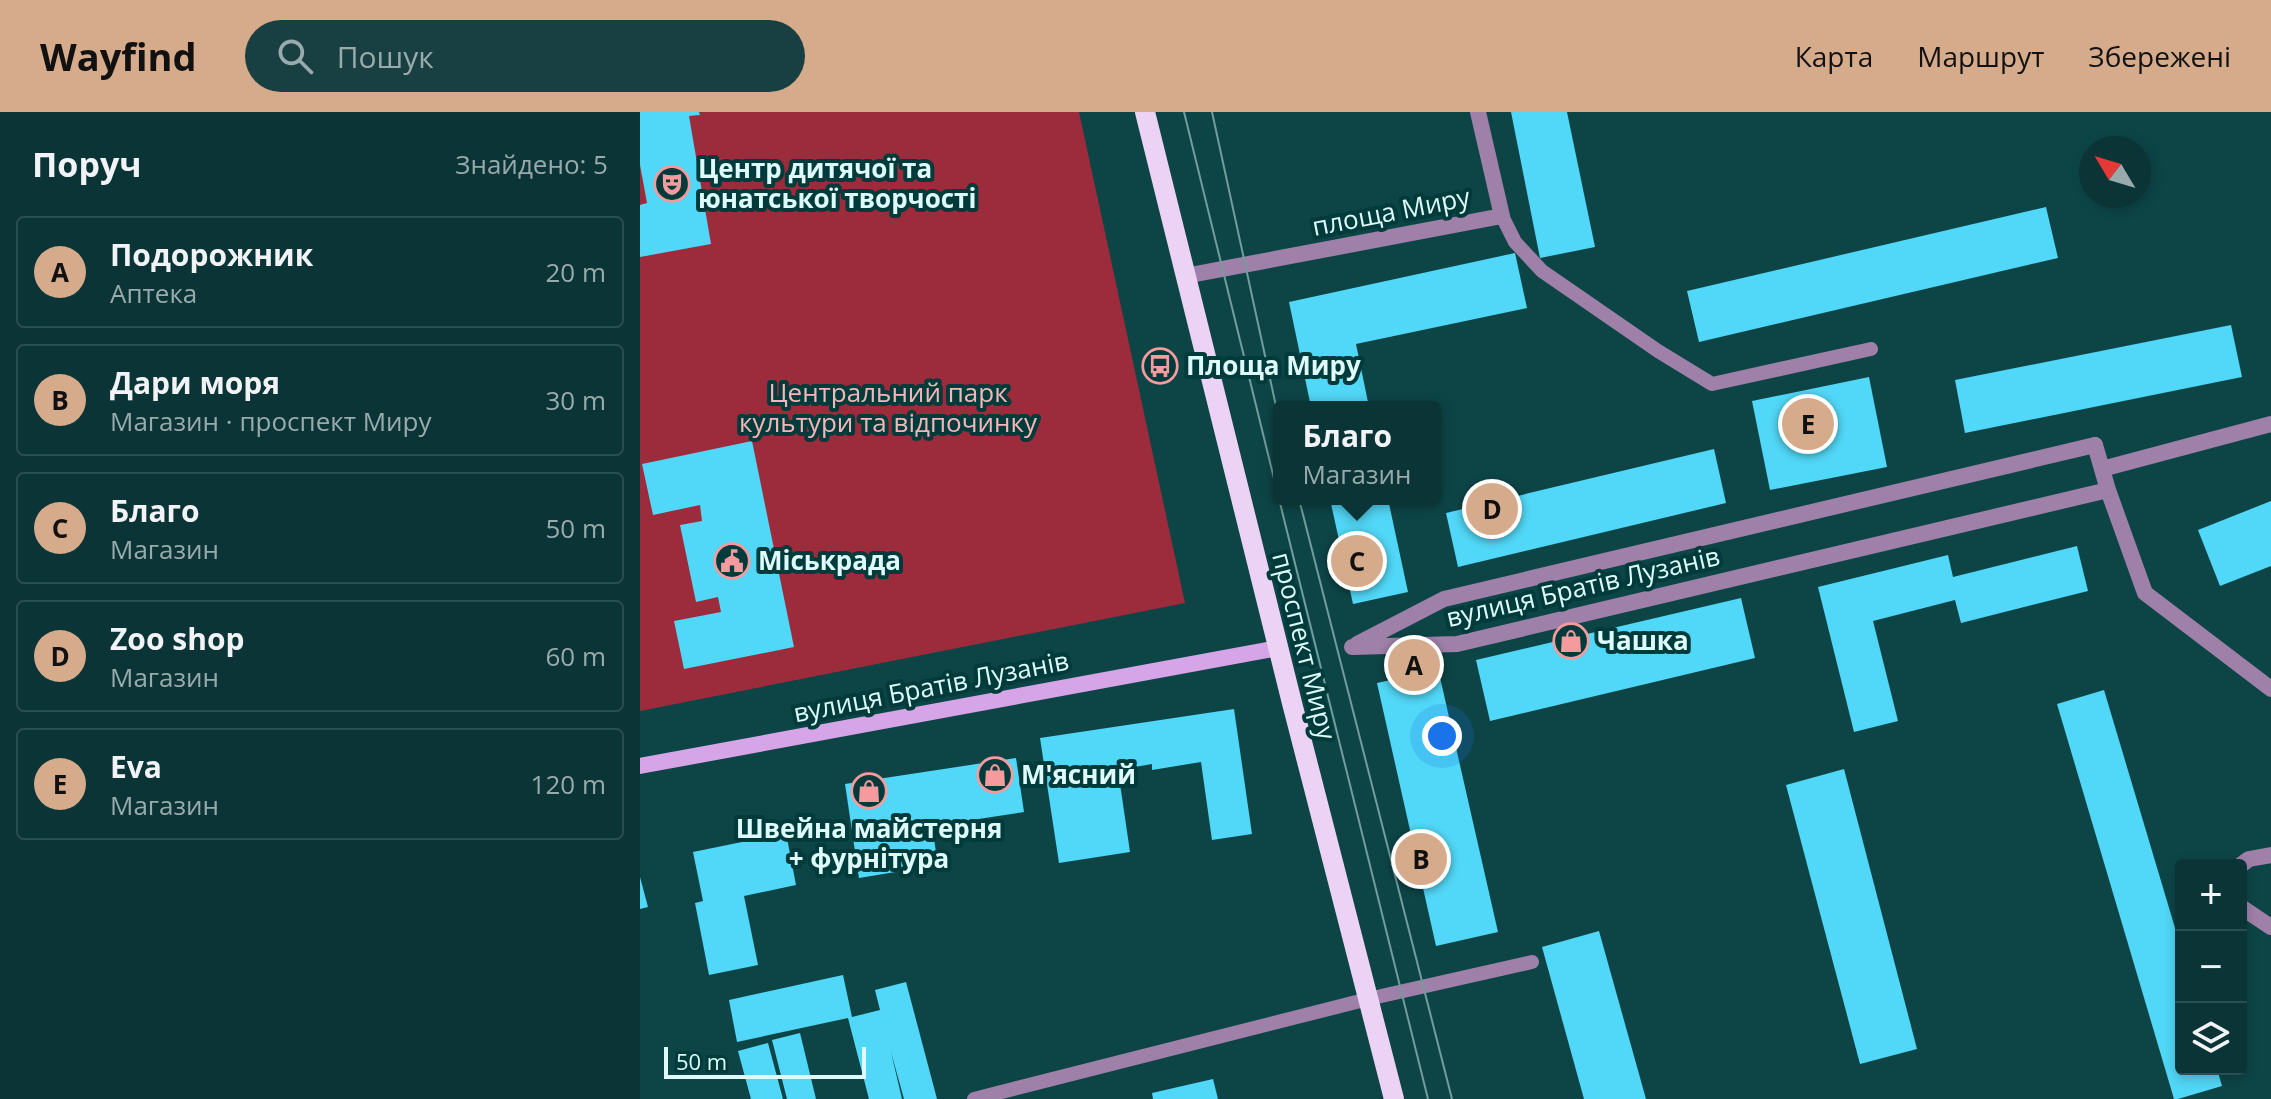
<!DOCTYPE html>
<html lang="uk">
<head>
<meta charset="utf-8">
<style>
  :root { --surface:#0a3435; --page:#183f41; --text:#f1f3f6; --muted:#99aaad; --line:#2a4f50; --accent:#d6ab8b }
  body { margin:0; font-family:"Open Sans",sans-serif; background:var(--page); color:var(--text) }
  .controls { position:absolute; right:24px; bottom:24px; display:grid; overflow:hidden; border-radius:8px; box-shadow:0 4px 12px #0003 }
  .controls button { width:72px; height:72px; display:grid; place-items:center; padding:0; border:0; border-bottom:2px solid var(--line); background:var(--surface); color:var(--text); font:40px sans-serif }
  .compass { position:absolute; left:1439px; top:24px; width:72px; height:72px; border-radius:50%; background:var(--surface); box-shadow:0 4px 12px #0003; rotate:308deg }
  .scale { position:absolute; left:24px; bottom:20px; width:202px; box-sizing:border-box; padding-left:8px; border:4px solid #dffafa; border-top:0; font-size:22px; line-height:28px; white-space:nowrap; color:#dffafa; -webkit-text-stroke:6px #003b3c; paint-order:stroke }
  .you { position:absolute; left:802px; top:624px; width:28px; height:28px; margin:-20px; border:6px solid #fff; border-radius:50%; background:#1a73e8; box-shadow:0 0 0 12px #1a73e833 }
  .badge { display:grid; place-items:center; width:52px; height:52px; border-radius:50%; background:var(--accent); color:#111; font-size:26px; font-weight:700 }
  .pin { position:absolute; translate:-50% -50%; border:4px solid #fff; box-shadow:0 2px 8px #0006 }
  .popup { position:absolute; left:633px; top:289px; width:168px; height:104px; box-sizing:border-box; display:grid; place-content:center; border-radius:8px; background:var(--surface); filter:drop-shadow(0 2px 6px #0005); font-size:26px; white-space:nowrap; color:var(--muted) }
  .popup b { font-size:30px; color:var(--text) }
  .popup::after { content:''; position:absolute; left:50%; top:100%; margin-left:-16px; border:16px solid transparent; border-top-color:var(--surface) }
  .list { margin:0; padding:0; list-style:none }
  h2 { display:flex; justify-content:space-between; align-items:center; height:104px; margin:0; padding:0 32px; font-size:34px }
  h2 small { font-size:26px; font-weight:400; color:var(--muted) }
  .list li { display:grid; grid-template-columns:52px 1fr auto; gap:24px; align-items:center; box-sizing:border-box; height:112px; margin:0 16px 16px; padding:0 16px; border:2px solid var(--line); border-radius:8px }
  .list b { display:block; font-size:30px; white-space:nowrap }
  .list p { margin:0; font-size:26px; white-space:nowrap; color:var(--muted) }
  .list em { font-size:26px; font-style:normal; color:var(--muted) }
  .icon { flex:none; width:44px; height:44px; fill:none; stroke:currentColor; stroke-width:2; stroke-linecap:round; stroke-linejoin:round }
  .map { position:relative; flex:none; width:1631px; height:987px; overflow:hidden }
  header { display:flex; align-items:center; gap:48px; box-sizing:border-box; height:112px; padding:0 40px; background:var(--accent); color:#111 }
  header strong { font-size:38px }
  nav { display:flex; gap:44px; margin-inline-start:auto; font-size:28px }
  .search { width:560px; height:72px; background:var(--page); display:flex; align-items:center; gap:20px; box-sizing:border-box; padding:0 28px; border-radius:44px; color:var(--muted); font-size:30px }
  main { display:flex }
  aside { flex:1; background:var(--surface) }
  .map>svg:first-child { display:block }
</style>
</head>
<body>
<header>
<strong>Wayfind</strong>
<div class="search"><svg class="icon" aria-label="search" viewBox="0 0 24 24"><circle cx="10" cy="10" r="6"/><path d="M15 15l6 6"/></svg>Пошук</div>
<nav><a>Карта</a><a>Маршрут</a><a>Збережені</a></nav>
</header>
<main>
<aside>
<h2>Поруч<small>Знайдено: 5</small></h2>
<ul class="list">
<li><span class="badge">A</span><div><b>Подорожник</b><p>Аптека</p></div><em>20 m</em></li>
<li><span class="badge">B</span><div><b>Дари моря</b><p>Магазин · проспект Миру</p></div><em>30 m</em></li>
<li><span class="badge">C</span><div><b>Благо</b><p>Магазин</p></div><em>50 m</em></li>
<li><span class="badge">D</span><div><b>Zoo shop</b><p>Магазин</p></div><em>60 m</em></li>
<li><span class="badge">E</span><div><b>Eva</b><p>Магазин</p></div><em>120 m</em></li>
</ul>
</aside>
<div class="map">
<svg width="1631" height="987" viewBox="0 0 1631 987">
  <rect width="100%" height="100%" fill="#0d4547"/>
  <!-- green -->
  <path fill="#9c2b3b" d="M 0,0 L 439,0 L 545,491 L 0,599 Z"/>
  <!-- building -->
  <path fill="#51d7f7" d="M 0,0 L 59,0 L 60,3 L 49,4 L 71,132 L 0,145 L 0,93 L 7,91 L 0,53 Z
    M 871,0 L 927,0 L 955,135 L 900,146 Z
    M 1406,95 L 1418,146 L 1059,230 L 1047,179 Z
    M 875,141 L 887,196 L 716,232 L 729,295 L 671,295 L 649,190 Z
    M 1591,213 L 1602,265 L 1325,321 L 1315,268 Z
    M 1229,265 L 1247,355 L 1130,378 L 1112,289 Z
    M 112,329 L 154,535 L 44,557 L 34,509 L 81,500 L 78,485 L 56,490 L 40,413 L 62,409 L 60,393 L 13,403 L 2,352 Z
    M 1074,337 L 1086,391 L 818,455 L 806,401 Z
    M 690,387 L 748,387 L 768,480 L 713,492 Z
    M 1631,389 L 1631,454 L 1580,474 L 1558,418 Z
    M 1437,434 L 1448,479 L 1321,511 L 1315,488 L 1233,509 L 1258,609 L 1214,620 L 1178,475 L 1308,443 L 1313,465 Z
    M 1101,486 L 1115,546 L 850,609 L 836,548 Z
    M 794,539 L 858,820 L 796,834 L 737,571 L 755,567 L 750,549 Z
    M 1464,578 L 1541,836 L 1541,957 L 1577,957 L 1582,974 L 1538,987 L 1534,987 L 1417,592 Z
    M 594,597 L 612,722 L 572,728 L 561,650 L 512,658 L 512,652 L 478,658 L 490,740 L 419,751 L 400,626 Z
    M 376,646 L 384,700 L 292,714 L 298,753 L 219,766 L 205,672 Z
    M 1204,657 L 1277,937 L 1220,952 L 1146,673 Z
    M 146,721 L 156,773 L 104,784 L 118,853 L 69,863 L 55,791 L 63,789 L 53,740 Z
    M 0,765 L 8,795 L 0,797 Z
    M 959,819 L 1006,987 L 944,987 L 902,835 Z
    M 203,863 L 212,905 L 240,898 L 235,878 L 266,870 L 297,987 L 264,987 L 251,940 L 262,987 L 229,987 L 208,906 L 97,930 L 89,888 Z
    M 160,921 L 176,987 L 147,987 L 132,928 Z
    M 128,931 L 143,987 L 111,987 L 98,939 Z
    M 573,967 L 578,987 L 513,987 L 512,981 Z"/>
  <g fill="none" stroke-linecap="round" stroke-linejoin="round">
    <!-- service -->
    <path stroke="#9f80a9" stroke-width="14" d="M 862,104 L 875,130 L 902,159 L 1018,239 L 1072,272 L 1231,237
      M 334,987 L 728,887 L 892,850"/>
    <!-- pedestrian -->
    <path stroke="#9f80a9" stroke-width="16" d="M 717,532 L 804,487 L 1455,333
      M 712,535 L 817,532 L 1468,378"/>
    <!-- minor -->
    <path stroke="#9f80a9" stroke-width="16" d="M 545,164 L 862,104 L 838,0
      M 1455,333 L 1468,378 L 1505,481 L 1631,577
      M 1462,357 L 1631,312
      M 1601,753 L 1609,747 L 1631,743
      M 1601,795 L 1631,815"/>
    <!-- secondary -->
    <path stroke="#d6a5e7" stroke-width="16" d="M 0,654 L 638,536"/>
    <!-- primary -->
    <path stroke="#ecd3f5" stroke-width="20" d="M 505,0 L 652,591 L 754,987"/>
    <!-- tram -->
    <path stroke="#729c9d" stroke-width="2" d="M 544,0 L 639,387
      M 572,0 L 639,308
      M 639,387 L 788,987
      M 659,387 L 812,987"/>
  </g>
  <!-- icons -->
  <defs>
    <symbol id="theatre-ring" viewBox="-11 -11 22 22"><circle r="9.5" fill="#003b3c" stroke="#f59b9e" stroke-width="1.5"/><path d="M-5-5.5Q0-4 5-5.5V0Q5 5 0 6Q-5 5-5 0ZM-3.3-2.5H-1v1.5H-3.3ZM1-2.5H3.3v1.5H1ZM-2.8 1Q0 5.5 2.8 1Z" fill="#f59b9e"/></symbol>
    <symbol id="bus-ring" viewBox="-11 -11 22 22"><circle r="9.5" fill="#003b3c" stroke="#f59b9e" stroke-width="1.5"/><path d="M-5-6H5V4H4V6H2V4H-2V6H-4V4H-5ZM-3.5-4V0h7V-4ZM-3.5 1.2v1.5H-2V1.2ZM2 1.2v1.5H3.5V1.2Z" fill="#f59b9e"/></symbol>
    <symbol id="civic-ring" viewBox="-11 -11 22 22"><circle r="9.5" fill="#003b3c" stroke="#f59b9e" stroke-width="1.5"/><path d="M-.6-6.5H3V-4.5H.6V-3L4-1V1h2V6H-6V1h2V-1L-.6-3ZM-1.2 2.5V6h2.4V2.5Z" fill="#f59b9e"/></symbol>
    <symbol id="shop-ring" viewBox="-11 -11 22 22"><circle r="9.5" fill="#003b3c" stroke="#f59b9e" stroke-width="1.5"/><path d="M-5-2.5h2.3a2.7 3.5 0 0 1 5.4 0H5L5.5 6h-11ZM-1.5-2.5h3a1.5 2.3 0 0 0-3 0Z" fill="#f59b9e"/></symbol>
  </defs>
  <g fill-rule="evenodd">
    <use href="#theatre-ring" x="12" y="52" width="40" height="40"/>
    <use href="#bus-ring" x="500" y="234" width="40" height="40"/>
    <use href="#civic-ring" x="72" y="429" width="40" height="40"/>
    <use href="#shop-ring" x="911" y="509" width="40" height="40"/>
    <use href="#shop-ring" x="335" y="643" width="40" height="40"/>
    <use href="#shop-ring" x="209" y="659" width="40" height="40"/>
  </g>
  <g text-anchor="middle" stroke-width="8" stroke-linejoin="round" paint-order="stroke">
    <!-- poi labels -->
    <g font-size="26" font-weight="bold" fill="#dffafa" stroke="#003b3c" text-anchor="start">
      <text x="58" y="66">Центр дитячої та<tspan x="58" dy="30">юнатської творчості</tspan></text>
      <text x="546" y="263">Площа Миру</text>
      <text x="118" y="458">Міськрада</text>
      <text x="957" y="538">Чашка</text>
      <text x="381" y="672">М'ясний</text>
      <text x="229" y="726" text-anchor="middle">Швейна майстерня<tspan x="229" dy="30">+ фурнітура</tspan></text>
    </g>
    <!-- street labels -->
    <g font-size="26" fill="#dffafa" stroke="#003b3c">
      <text transform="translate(751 100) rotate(-11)" y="9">площа Миру</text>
      <text transform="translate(943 475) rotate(-13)" y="9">вулиця Братів Лузанів</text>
      <text transform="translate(664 534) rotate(76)" y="9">проспект Миру</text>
      <text transform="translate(291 575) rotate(-11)" y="9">вулиця Братів Лузанів</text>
    </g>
    <!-- park labels -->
    <g font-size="26" fill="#f5b6b8" stroke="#003b3c">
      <text x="248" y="290">Центральний парк<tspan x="248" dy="30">культури та відпочинку</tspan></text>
    </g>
  </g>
</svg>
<div class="controls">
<button>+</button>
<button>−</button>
<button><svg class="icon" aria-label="layers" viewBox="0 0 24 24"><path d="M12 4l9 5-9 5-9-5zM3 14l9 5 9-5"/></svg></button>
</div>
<svg class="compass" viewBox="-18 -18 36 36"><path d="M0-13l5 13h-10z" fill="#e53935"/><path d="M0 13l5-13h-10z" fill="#99aaad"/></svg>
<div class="scale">50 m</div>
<div class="you"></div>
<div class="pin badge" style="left:774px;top:553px">A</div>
<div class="pin badge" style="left:781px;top:747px">B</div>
<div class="pin badge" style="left:717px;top:449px">C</div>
<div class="popup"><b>Благо</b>Магазин</div>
<div class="pin badge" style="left:852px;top:397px">D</div>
<div class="pin badge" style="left:1168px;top:312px">E</div>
</div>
</main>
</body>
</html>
